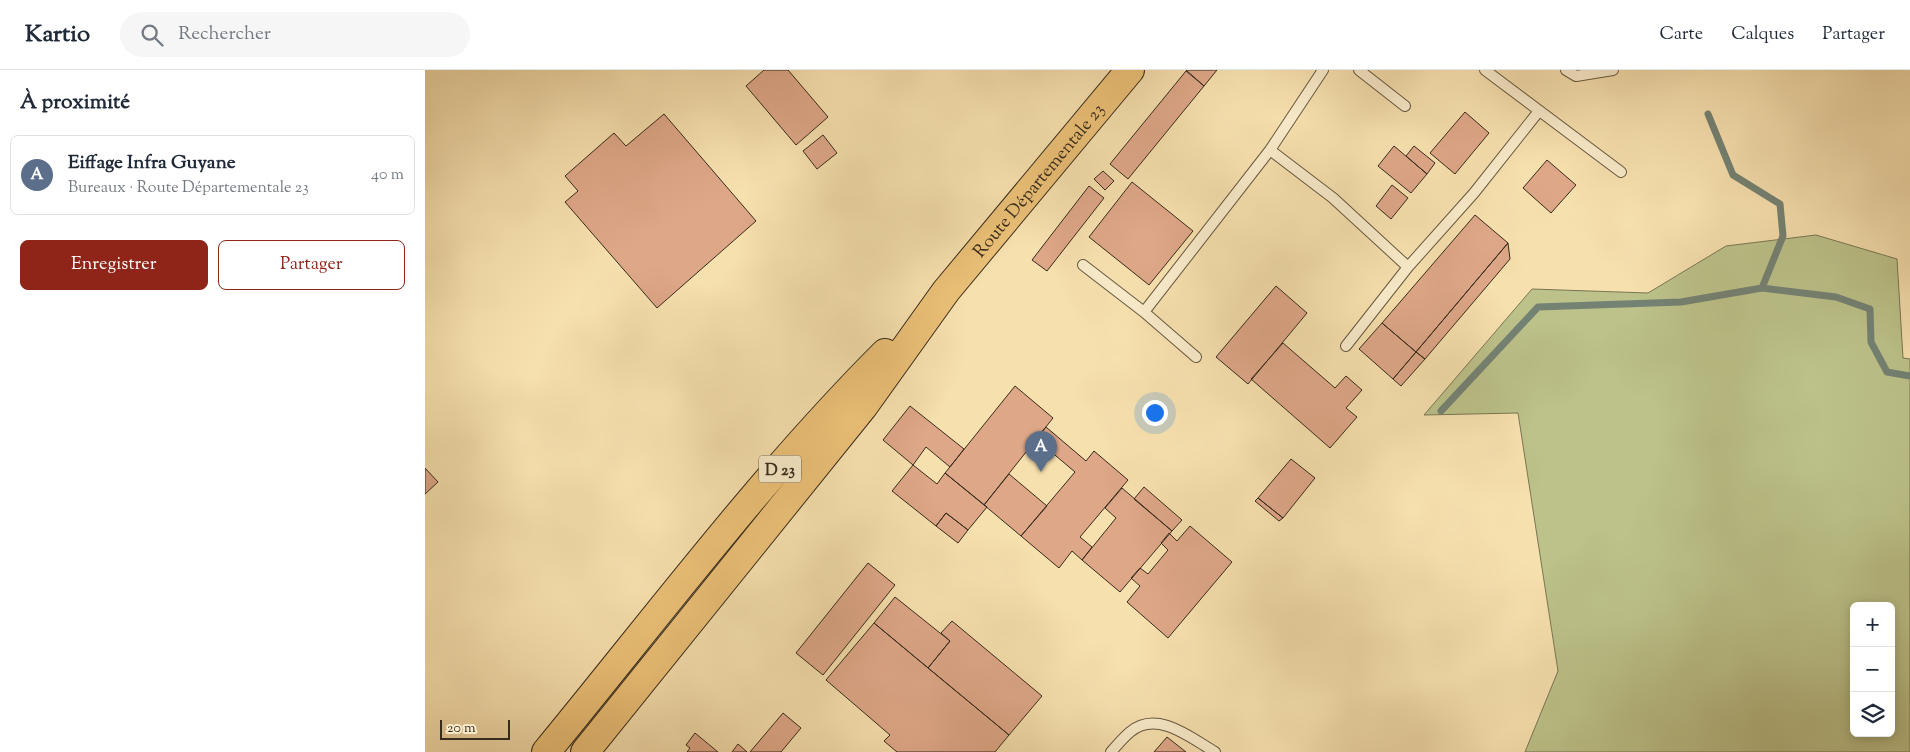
<!DOCTYPE html>
<html lang="fr">
<head>
<meta charset="utf-8">
<style>
  :root { --surface:#fff; --page:#f6f6f7; --text:#1f2937; --muted:#747a83; --line:#e0e1e3; --accent:#8f2418 }
  body { margin:0; font-family:"Sorts Mill Goudy",serif; background:var(--page); color:var(--text) }
  .controls { position:absolute; right:15px; bottom:15px; display:grid; overflow:hidden; border-radius:8px; box-shadow:0 2px 12px #0003 }
  .controls button { width:45px; height:45px; display:grid; place-items:center; padding:0; border:0; border-bottom:1px solid var(--line); background:var(--surface); color:var(--text); font:25px sans-serif }
  .scale { position:absolute; left:15px; bottom:12px; width:70px; box-sizing:border-box; padding-left:5px; border:2px solid #372b1c; border-top:0; font-size:14px; line-height:18px; white-space:nowrap; color:#372b1c; -webkit-text-stroke:4px #f9ebca; paint-order:stroke }
  .you { position:absolute; left:729px; top:342px; width:18px; height:18px; margin:-12px; border:4px solid #fff; border-radius:50%; background:#1a73e8; box-shadow:0 0 0 8px #1a73e833 }
  .badge { display:grid; place-items:center; width:32px; height:32px; border-radius:50%; background:var(--accent); color:#fff; font-size:16px; font-weight:700 }
  .pin { position:absolute; translate:-50% -41px; filter:drop-shadow(0 1px 2px #0008) }
  .pin::after { content:''; position:absolute; top:26px; width:18px; height:15px; background:inherit; clip-path:polygon(0 0,100% 0,50% 100%) }
  .list { margin:0; padding:0; list-style:none }
  h2 { display:flex; justify-content:space-between; align-items:center; height:65px; margin:0; padding:0 20px; font-size:21px }
  h2 small { font-size:16px; font-weight:400; color:var(--muted) }
  .list li { display:grid; grid-template-columns:32px 1fr auto; gap:15px; align-items:center; box-sizing:border-box; height:80px; margin:0 10px 10px; padding:0 10px; border:1px solid var(--line); border-radius:8px }
  .list b { display:block; font-size:19px; white-space:nowrap }
  .list p { margin:0; font-size:16px; white-space:nowrap; color:var(--muted) }
  .list em { font-size:16px; font-style:normal; color:var(--muted) }
  .actions { display:flex; gap:10px; padding:15px 20px }
  .actions a { flex:1; padding:11px 0; border:1px solid var(--accent); border-radius:8px; text-align:center; font-size:18px; color:var(--accent) }
  .actions .main { background:var(--accent); color:#fff }
  .icon { flex:none; width:28px; height:28px; fill:none; stroke:currentColor; stroke-width:2; stroke-linecap:round; stroke-linejoin:round }
  .map { position:relative; flex:none; width:1485px; height:682px; overflow:hidden }
  header { display:flex; align-items:center; gap:30px; box-sizing:border-box; height:70px; padding:0 25px; background:var(--surface); border-bottom:1px solid var(--line) }
  header strong { font-size:24px }
  nav { display:flex; gap:28px; margin-inline-start:auto; font-size:18px }
  .search { width:350px; height:45px; background:var(--page); display:flex; align-items:center; gap:12px; box-sizing:border-box; padding:0 18px; border-radius:28px; color:var(--muted); font-size:19px }
  main { display:flex }
  aside { flex:1; background:var(--surface) }
  .map>svg:first-child { display:block }
</style>
</head>
<body>
<header>
<strong>Kartio</strong>
<div class="search"><svg class="icon" aria-label="search" viewBox="0 0 24 24"><circle cx="10" cy="10" r="6"/><path d="M15 15l6 6"/></svg>Rechercher</div>
<nav><a>Carte</a><a>Calques</a><a>Partager</a></nav>
</header>
<main>
<aside>
<h2>À proximité<small></small></h2>
<ul class="list">
<li><span class="badge" style="background:#5c6f8a">A</span><div><b>Eiffage Infra Guyane</b><p>Bureaux · Route Départementale 23</p></div><em>40 m</em></li>
</ul>
<div class="actions"><a class="main">Enregistrer</a><a>Partager</a></div>
</aside>
<div class="map">
<svg width="1485" height="682" viewBox="0 0 1485 682">
  <rect width="100%" height="100%" fill="#f6e0ae"/>
  <filter id="stains"><feTurbulence type="fractalNoise" baseFrequency=".004" numOctaves="4"/><feColorMatrix values="0 0 0 0 .2 0 0 0 0 .09 0 0 0 0 .02 0 0 0 .5 -.17"/></filter>
  <radialGradient id="worn" r=".72"><stop offset=".6" stop-color="#630" stop-opacity="0"/><stop offset="1" stop-color="#630" stop-opacity=".3"/></radialGradient>
  <!-- green -->
  <path fill="#bcc28a" stroke="#7a7653" fill-rule="evenodd" d="M 1391,165 L 1472,189 L 1478,288 L 1485,289 L 1485,682 L 1100,682 L 1133,601 L 1093,343 L 999,345 L 1107,219 L 1223,223 L 1301,176 ZM 1429,536 L 1466,536 L 1466,663 L 1429,663 Z"/>
  <g fill="none" stroke-linecap="round" stroke-linejoin="round">
    <!-- stream -->
    <path stroke="#748274" stroke-width="7" d="M 1283,44 L 1308,105 L 1355,134 L 1358,166 L 1337,218
      M 1016,341 L 1113,237 L 1256,232 L 1337,218 L 1411,227 L 1445,239 L 1446,272 L 1462,302 L 1485,306"/>
  </g>
  <!-- building -->
  <path fill="#dea788" stroke="#372b1c" d="M 339,0 L 363,0 L 403,47 L 371,75 L 321,16 Z
    M 761,0 L 792,0 L 779,16 Z
    M 761,1 L 779,16 L 703,109 L 685,94 Z
    M 1040,42 L 1064,63 L 1030,104 L 1005,83 Z
    M 239,44 L 331,151 L 232,238 L 140,132 L 153,121 L 140,106 L 189,63 L 201,76 Z
    M 398,65 L 412,83 L 392,99 L 378,81 Z
    M 969,76 L 1002,104 L 986,123 L 953,96 Z
    M 989,76 L 1010,93 L 1002,104 L 981,86 Z
    M 1122,90 L 1151,115 L 1126,143 L 1098,118 Z
    M 678,101 L 689,111 L 680,120 L 669,109 Z
    M 707,112 L 768,161 L 724,215 L 664,167 Z
    M 967,115 L 983,128 L 966,149 L 951,136 Z
    M 664,116 L 679,128 L 622,201 L 607,190 Z
    M 1050,145 L 1083,173 L 991,282 L 957,253 Z
    M 1083,173 L 1085,189 L 1000,289 L 991,282 Z
    M 851,216 L 882,243 L 823,314 L 791,287 Z
    M 957,253 L 991,282 L 968,309 L 934,279 Z
    M 858,273 L 910,318 L 921,306 L 937,320 L 921,338 L 932,347 L 905,378 L 826,309 Z
    M 991,282 L 1000,289 L 976,316 L 968,309 Z
    M 590,316 L 628,348 L 559,435 L 520,403 Z
    M 485,336 L 539,379 L 525,397 L 501,377 L 488,395 L 458,370 Z
    M 621,357 L 661,391 L 669,381 L 703,410 L 655,467 L 667,477 L 657,490 L 647,481 L 634,498 L 596,466 L 650,402 L 611,369 Z
    M 866,389 L 890,408 L 858,448 L 833,428 Z
    M 488,395 L 512,414 L 520,403 L 562,437 L 543,460 L 521,443 L 511,456 L 467,421 Z
    M 0,398 L 13,412 L 0,424 Z
    M 584,404 L 622,436 L 596,466 L 559,435 Z
    M 719,417 L 757,450 L 747,461 L 709,429 Z
    M 697,418 L 747,461 L 695,522 L 657,490 L 691,448 L 680,438 Z
    M 833,428 L 858,448 L 854,451 L 830,431 Z
    M 521,443 L 543,460 L 533,473 L 511,456 Z
    M 765,456 L 807,492 L 743,568 L 702,532 L 715,516 L 706,508 L 715,498 L 723,504 L 743,480 L 736,473 L 744,463 L 752,471 Z
    M 443,493 L 470,515 L 398,605 L 371,583 Z
    M 470,527 L 525,571 L 503,598 L 449,553 Z
    M 527,551 L 617,626 L 584,665 L 503,598 L 525,571 L 516,563 Z
    M 449,553 L 584,665 L 570,682 L 472,682 L 459,671 L 465,665 L 401,610 Z
    M 358,643 L 376,658 L 356,682 L 325,682 Z
    M 270,663 L 293,682 L 262,682 L 265,678 L 261,675 Z
    M 742,667 L 761,682 L 729,682 Z
    M 313,674 L 322,682 L 307,682 Z"/>
  <g fill="none" stroke-linecap="round" stroke-linejoin="round">
    <defs>
      <path id="lane" d="M 898,0 L 845,80 L 908,128 L 983,197 L 1049,123 L 1114,41
        M 934,0 L 980,36
        M 1060,0 L 1196,102
        M 1141,0 L 1151,6 L 1188,0
        M 658,195 L 719,242 L 771,287
        M 719,242 L 845,80
        M 921,276 L 983,197
        M 686,682 C 692,675 698,668 705,662 C 732,639 766,668 790,682"/>
      <g id="primary">
        <path d="M 121,682 C 232,547 337,406 460,283"/>
        <path id="s1" d="M 160,682 L 438,337 L 521,221 L 705,0"/>
      </g>
    </defs>
    <!-- lane casing -->
    <use href="#lane" stroke="#675840" stroke-width="12"/>
    <!-- primary casing -->
    <use href="#primary" stroke="#372b1c" stroke-width="30"/>
    <!-- lane -->
    <use href="#lane" stroke="#f9ebca" stroke-width="10"/>
    <!-- primary -->
    <use href="#primary" stroke="#ebc077" stroke-width="28"/>
  </g>
  <g text-anchor="middle" stroke-width="4" stroke-linejoin="round" paint-order="stroke">
    <!-- shield labels -->
    <rect fill="#f9ebca" stroke="#716550" stroke-width="1" x="334" y="385.5" width="42" height="27" rx="4"/>
    <g font-size="16" font-weight="bold" fill="#372b1c">
      <text x="355" y="405">D 23</text>
    </g>
    <!-- street labels -->
    <g font-size="18" fill="#372b1c" stroke="#f9ebca">
      <text dy="6" stroke="none"><textPath href="#s1" startOffset="730">Route Départementale 23</textPath></text>
    </g>
  </g>
  <rect width="100%" height="100%" filter="url(#stains)"/>
  <rect width="100%" height="100%" fill="url(#worn)"/>
</svg>
<div class="controls">
<button>+</button>
<button>−</button>
<button><svg class="icon" aria-label="layers" viewBox="0 0 24 24"><path d="M12 4l9 5-9 5-9-5zM3 14l9 5 9-5"/></svg></button>
</div>
<div class="scale">20 m</div>
<div class="you"></div>
<div class="pin badge" style="left:616px;top:402px;background:#5c6f8a">A</div>
</div>
</main>
</body>
</html>
